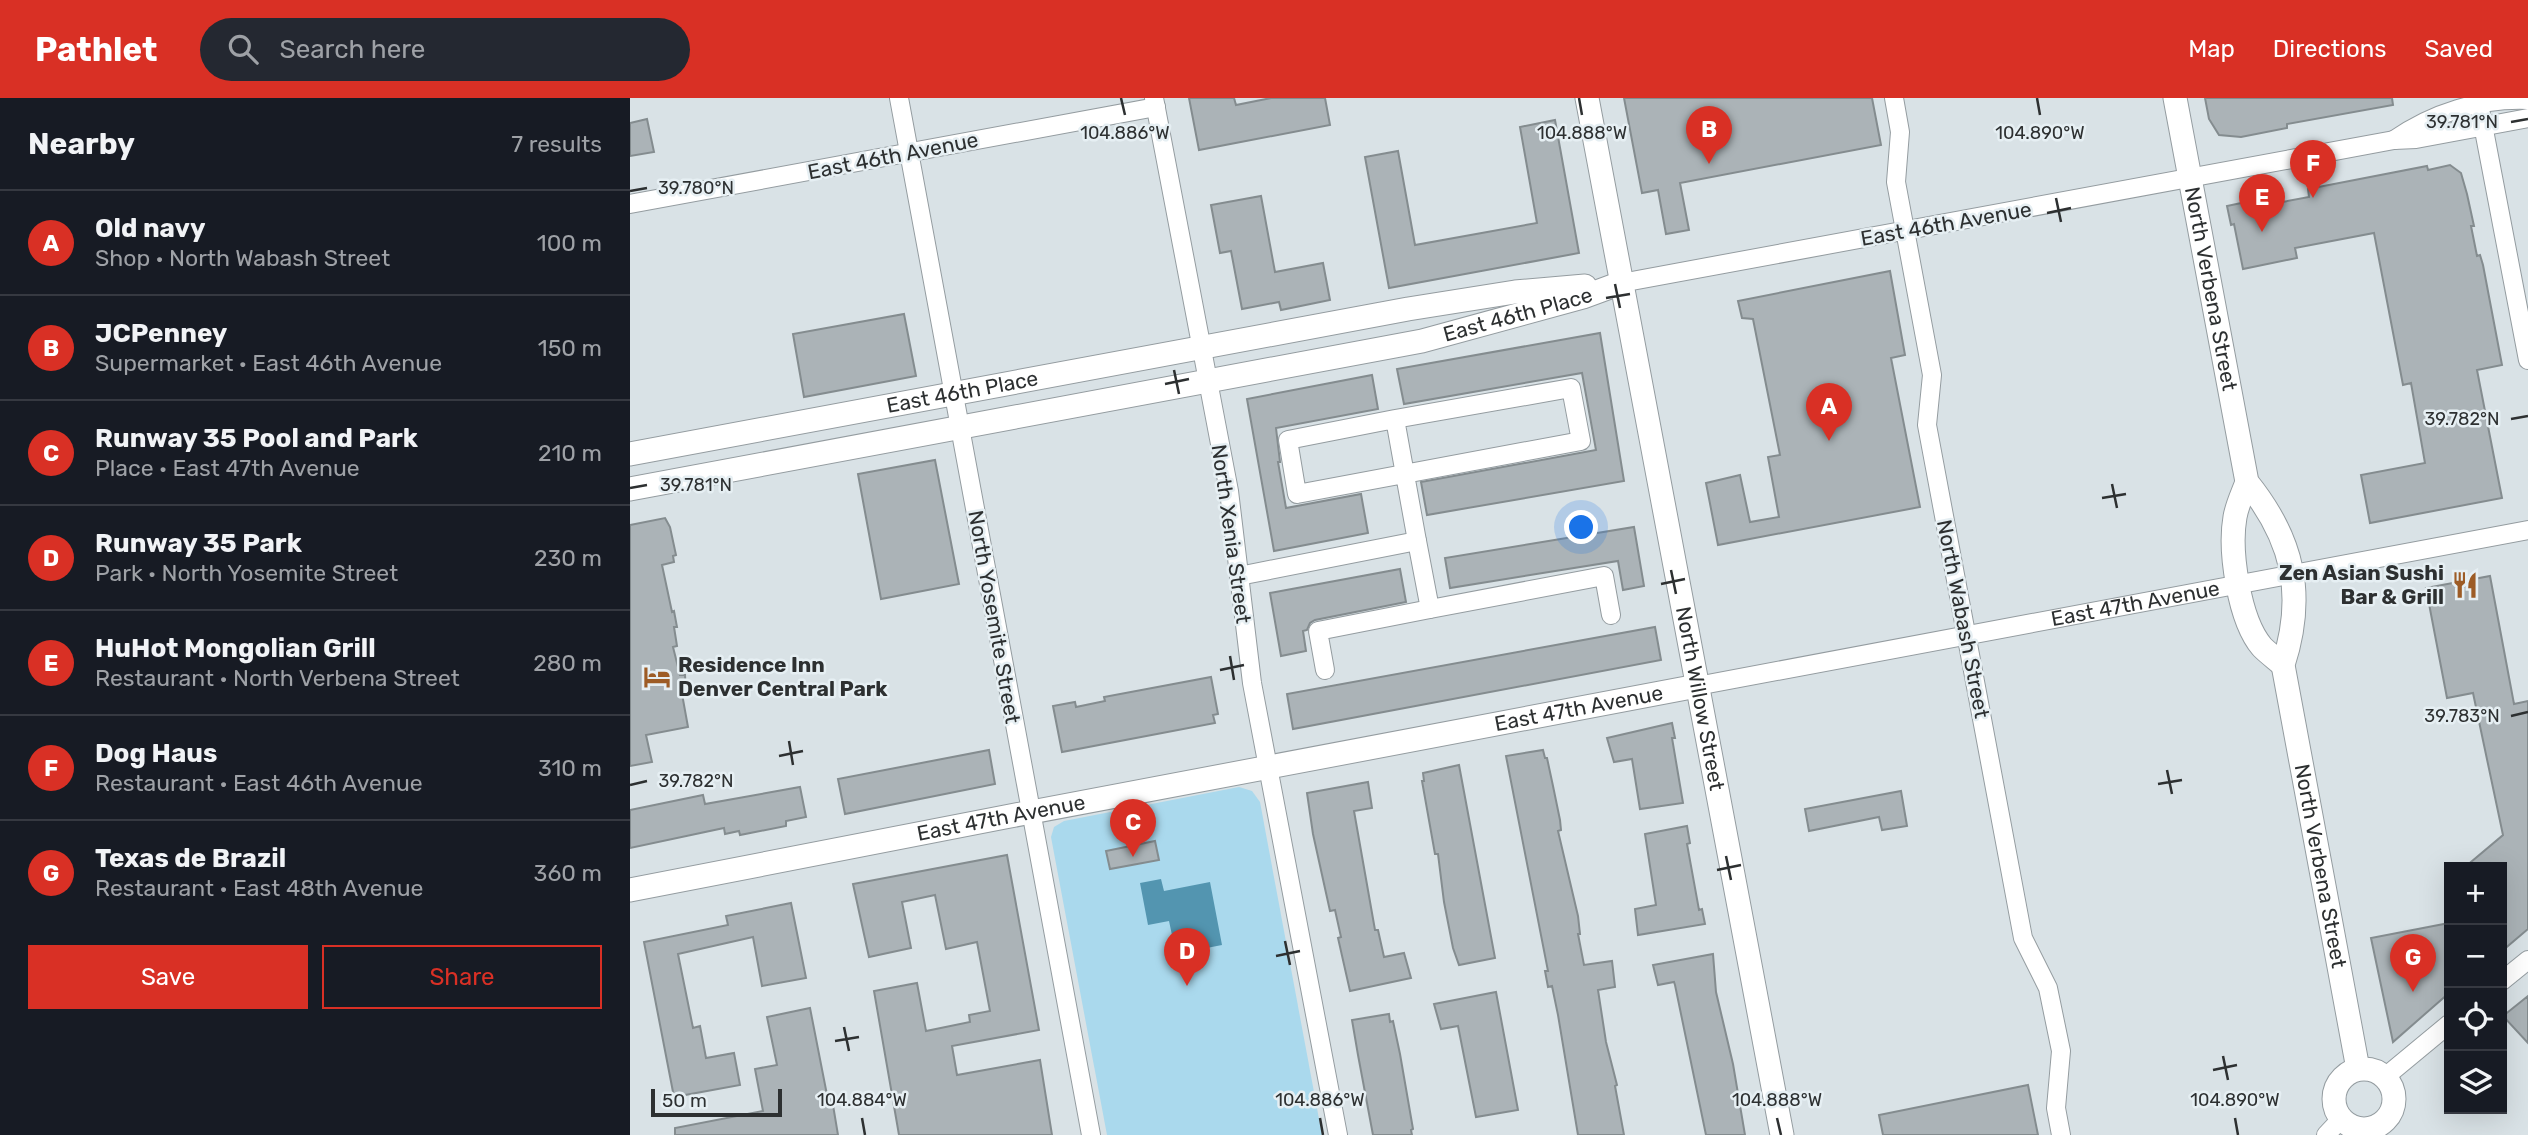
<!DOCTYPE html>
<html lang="en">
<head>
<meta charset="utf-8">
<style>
  :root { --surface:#171b24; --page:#242831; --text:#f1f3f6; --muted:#9ea1a6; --line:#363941; --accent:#d93025 }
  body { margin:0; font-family:Rubik,sans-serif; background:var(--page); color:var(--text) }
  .controls { position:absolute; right:21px; bottom:21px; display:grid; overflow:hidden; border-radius:0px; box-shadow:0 7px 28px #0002 }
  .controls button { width:63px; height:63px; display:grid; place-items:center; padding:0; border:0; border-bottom:2px solid var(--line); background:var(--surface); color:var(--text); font:35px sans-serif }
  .scale { position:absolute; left:21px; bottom:18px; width:131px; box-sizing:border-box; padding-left:7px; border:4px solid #2d3031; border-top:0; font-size:19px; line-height:24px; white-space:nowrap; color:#2d3031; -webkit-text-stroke:5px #e6eff3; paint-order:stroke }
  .you { position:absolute; left:952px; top:430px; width:24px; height:24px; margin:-18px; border:5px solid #fff; border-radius:50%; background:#1a73e8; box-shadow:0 0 0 10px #1a73e833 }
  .badge { display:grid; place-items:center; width:46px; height:46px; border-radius:50%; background:var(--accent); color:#fff; font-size:23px; font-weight:700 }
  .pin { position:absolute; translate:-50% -58px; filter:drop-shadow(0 2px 4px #0008) }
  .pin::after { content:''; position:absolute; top:37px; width:24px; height:21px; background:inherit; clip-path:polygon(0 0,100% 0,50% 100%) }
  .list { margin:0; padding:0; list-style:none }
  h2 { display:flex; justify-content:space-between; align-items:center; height:91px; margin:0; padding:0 28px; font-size:30px }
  h2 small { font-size:23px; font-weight:400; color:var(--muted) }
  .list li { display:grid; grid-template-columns:46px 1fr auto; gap:21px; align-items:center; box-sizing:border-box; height:105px; padding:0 28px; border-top:2px solid var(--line) }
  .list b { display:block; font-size:26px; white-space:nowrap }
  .list p { margin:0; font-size:23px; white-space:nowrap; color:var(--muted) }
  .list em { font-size:23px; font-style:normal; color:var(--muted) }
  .actions { display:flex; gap:14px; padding:21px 28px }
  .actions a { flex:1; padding:16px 0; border:2px solid var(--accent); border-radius:0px; text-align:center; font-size:24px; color:var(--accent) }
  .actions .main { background:var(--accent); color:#fff }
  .icon { flex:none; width:38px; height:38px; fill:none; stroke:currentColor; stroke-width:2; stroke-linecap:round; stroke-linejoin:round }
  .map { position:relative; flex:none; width:1898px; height:1037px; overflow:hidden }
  header { display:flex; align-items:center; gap:42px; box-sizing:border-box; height:98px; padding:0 35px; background:var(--accent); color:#fff }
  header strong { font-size:33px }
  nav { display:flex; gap:38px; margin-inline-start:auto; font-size:24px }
  .search { width:490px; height:63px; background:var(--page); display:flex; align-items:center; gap:18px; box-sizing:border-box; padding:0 24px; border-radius:38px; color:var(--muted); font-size:26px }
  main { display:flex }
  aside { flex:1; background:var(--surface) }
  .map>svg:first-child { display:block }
</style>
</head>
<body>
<header>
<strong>Pathlet</strong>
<div class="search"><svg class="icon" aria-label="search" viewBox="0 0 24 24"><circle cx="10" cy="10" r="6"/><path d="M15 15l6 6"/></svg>Search here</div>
<nav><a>Map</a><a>Directions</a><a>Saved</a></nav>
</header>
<main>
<aside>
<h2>Nearby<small>7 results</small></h2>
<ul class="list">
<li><span class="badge">A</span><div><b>Old navy</b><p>Shop · North Wabash Street</p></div><em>100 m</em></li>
<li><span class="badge">B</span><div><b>JCPenney</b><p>Supermarket · East 46th Avenue</p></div><em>150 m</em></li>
<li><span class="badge">C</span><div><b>Runway 35 Pool and Park</b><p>Place · East 47th Avenue</p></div><em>210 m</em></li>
<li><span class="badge">D</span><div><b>Runway 35 Park</b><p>Park · North Yosemite Street</p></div><em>230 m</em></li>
<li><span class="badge">E</span><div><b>HuHot Mongolian Grill</b><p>Restaurant · North Verbena Street</p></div><em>280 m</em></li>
<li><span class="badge">F</span><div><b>Dog Haus</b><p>Restaurant · East 46th Avenue</p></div><em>310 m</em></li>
<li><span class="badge">G</span><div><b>Texas de Brazil</b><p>Restaurant · East 48th Avenue</p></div><em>360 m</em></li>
</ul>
<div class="actions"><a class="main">Save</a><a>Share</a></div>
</aside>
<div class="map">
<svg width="1898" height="1037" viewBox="0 0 1898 1037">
  <rect width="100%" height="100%" fill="#d9e2e6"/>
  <!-- green -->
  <path fill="#aad9ed" d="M 609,689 L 622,693 L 630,704 L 692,1037 L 477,1037 L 421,739 L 424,729 L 434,723 Z"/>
  <!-- water -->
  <path fill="#5395b0" d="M 531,781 L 534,793 L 580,784 L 592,847 L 546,856 L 539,823 L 518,827 L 510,785 Z"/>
  <!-- building -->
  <path fill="#abb3b7" stroke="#848c8f" stroke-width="2" d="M 559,0 L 604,0 L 606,7 L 641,0 L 695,0 L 700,27 L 569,52 Z
    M 994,0 L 1242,0 L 1251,47 L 1050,85 L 1059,132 L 1036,136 L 1028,92 L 1012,95 Z
    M 1575,0 L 1762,0 L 1763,7 L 1657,26 L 1657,30 L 1611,39 L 1589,37 L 1579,21 Z
    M 17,21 L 24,54 L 0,58 L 0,25 Z
    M 925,22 L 949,155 L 759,190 L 735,59 L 768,53 L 785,147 L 907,125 L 890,29 Z
    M 1820,67 L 1831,75 L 1837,96 L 1844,128 L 1841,128 L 1847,158 L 1850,157 L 1853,167 L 1872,267 L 1847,272 L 1872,400 L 1740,425 L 1731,377 L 1795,365 L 1781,285 L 1773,287 L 1744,135 L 1665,150 L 1667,160 L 1613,171 L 1604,126 L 1601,127 L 1597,108 L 1616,104 L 1617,109 L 1642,104 L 1642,106 L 1679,99 L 1678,91 L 1797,68 L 1798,72 Z
    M 631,98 L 645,174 L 693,165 L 700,202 L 651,212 L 649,204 L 612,211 L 601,153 L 590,155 L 581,107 Z
    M 1260,173 L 1275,257 L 1261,260 L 1290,409 L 1088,447 L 1076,385 L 1110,377 L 1120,424 L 1149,419 L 1138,359 L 1150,357 L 1123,221 L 1112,220 L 1108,203 Z
    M 274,216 L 286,278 L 174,299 L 163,236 Z
    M 970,235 L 994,383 L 797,417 L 791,384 L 966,352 L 952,275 L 774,306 L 767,271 Z
    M 742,277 L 748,311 L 646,330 L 650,364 L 648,364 L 656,410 L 731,396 L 738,435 L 644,453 L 617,301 Z
    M 305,362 L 329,486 L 251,501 L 228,376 Z
    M 35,420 L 40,429 L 46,457 L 43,458 L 44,464 L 32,467 L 42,514 L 44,513 L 47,529 L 44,529 L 47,548 L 43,549 L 50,577 L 55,577 L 56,595 L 52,596 L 58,629 L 16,637 L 22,664 L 0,668 L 0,427 Z
    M 1004,429 L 1014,488 L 993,492 L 988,463 L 820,490 L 815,460 Z
    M 770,471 L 776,504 L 685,522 L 680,525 L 677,532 L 673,533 L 676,553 L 651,558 L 640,495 Z
    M 1860,478 L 1884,606 L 1898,603 L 1898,831 L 1872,853 L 1872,769 L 1835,769 L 1873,737 L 1843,595 L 1817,600 L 1796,490 Z
    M 1025,529 L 1031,562 L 663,631 L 657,596 Z
    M 581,579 L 588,616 L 583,617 L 585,625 L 432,654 L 423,608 L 445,604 L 446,609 L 475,603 L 474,599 Z
    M 1042,625 L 1045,640 L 1042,640 L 1053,705 L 1010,711 L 1002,661 L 984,664 L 977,640 Z
    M 359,652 L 365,686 L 215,716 L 208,681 Z
    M 913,652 L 915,660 L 917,660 L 923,688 L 930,722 L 931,732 L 928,733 L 948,818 L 950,836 L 948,836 L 954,867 L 982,863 L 985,889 L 968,892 L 976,944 L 987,987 L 985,988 L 994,1037 L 948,1037 L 928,917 L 922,888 L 918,889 L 915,873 L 918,873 L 876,658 Z
    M 829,667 L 865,860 L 829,867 L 823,850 L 814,804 L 808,756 L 805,756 L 792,683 L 794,683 L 793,675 Z
    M 738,684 L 742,710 L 724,713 L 745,832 L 748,832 L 754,859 L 774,855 L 781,880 L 720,893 L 708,840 L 711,839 L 705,812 L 700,813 L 683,736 L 677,695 Z
    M 170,689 L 176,719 L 156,723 L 156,728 L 110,737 L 109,733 L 95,736 L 94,730 L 0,750 L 0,712 L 73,697 L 75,706 Z
    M 1271,693 L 1277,728 L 1252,732 L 1249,719 L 1179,733 L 1175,711 Z
    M 1057,728 L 1060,745 L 1057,746 L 1069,812 L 1072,811 L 1075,826 L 1008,837 L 1005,811 L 1026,807 L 1015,736 Z
    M 525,743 L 529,762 L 480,771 L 476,753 Z
    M 377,757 L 409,932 L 322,948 L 327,977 L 410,962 L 422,1037 L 269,1037 L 244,893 L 287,885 L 296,933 L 340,924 L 339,917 L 360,913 L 347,844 L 316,851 L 305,797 L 272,804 L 281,850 L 239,859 L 223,786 Z
    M 161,805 L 176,880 L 132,888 L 123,839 L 48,856 L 63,930 L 70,928 L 76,960 L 104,955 L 110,987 L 44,999 L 14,844 L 98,827 L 96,818 Z
    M 1819,825 L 1819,895 L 1763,944 L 1741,840 Z
    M 1083,856 L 1086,894 L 1103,966 L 1115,1037 L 1076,1037 L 1045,887 L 1044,884 L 1028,887 L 1023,867 Z
    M 866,894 L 888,1012 L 846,1019 L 828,928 L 811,931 L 804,906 Z
    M 1898,898 L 1898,945 L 1873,918 Z
    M 180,910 L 198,1002 L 202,1001 L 208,1037 L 45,1037 L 45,1030 L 133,1013 L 125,971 L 147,967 L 137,919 Z
    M 759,916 L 760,924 L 763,923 L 770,956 L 783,1031 L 781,1032 L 782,1037 L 743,1037 L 728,957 L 722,922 Z
    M 1398,987 L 1408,1037 L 1253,1037 L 1249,1017 Z"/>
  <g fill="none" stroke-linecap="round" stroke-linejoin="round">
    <defs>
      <g id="minor">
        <path d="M 269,0 L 461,1037"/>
        <path d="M 524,0 L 599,393 L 622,585 L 708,1037"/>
        <path d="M 1264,0 L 1270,34 L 1266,84 L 1302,277 L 1297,327 L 1393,840 L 1418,890 L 1431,953 L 1426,1010 L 1431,1037"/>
        <path d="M 1849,6 L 1898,262"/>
        <path d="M 1764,42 C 1803,15 1850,0 1898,2"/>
        <path d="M 0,106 L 526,9"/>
        <path d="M 991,185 L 1764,42 L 1786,41 L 1898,20"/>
        <path d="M 609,478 L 787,443 L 765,321 L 658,342 L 667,396 L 951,343 L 941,290 L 765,321"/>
        <path d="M 800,511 L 974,478 L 981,517"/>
        <path d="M 695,572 L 688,533 L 800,511 L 787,443"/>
        <path id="s1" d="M 1067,588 L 1898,432"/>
        <path d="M 1872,883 L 1898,862"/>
        <path d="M 1755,979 L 1819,926"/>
        <path d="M 1696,1037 L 1711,1021"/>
      </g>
      <g id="tertiary">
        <path id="s2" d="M 957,0 L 1152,1037"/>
        <path id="s3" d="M 1545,0 L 1617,384 C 1663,441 1676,496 1653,567 L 1728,971"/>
        <path id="s4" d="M 0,356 L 778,211 L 885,194 L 955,188"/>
        <path d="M 1617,384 C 1613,395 1607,407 1605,419 C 1599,453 1609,522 1632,549 C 1638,555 1646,561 1653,567"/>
        <path id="s5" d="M 0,391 L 792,243 L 953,199 L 991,185"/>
        <path id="s6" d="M 0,792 L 375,719 L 1067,588"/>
        <circle cx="1734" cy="1001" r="30"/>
      </g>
    </defs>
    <!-- minor casing -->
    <use href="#minor" stroke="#949ca0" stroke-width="20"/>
    <!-- tertiary casing -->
    <use href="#tertiary" stroke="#949ca0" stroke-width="25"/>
    <!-- minor -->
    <use href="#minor" stroke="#fff" stroke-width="18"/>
    <!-- tertiary -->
    <use href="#tertiary" stroke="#fff" stroke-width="23"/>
  </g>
  <!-- ticks -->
  <path fill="none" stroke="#2d3031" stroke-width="2.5" d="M 491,0 L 495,17M 949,0 L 952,17M 1407,0 L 1410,17M 1881,24 L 1898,21M 0,93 L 17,90M 1426,100 L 1431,124M 1417,115 L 1441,110M 985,186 L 990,210M 976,200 L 1000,196M 544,272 L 549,296M 535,286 L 559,281M 1881,321 L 1898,318M 1482,386 L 1487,410M 0,390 L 17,387M 1472,400 L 1496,396M 1041,472 L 1046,496M 1031,486 L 1055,481M 600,558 L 604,582M 590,572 L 614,567M 1881,618 L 1898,614M 159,643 L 163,667M 149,658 L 173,653M 1537,672 L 1542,696M 1528,686 L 1552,682M 0,687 L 17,683M 1096,758 L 1101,782M 1087,772 L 1111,767M 655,843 L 660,867M 646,858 L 670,853M 214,929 L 219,953M 205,943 L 229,939M 1593,958 L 1598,982M 1583,972 L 1607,967M 232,1020 L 235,1037M 690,1020 L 693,1037M 1147,1020 L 1151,1037M 1605,1020 L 1608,1037"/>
  <!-- icons -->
  <defs>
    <symbol id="restaurant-bare" viewBox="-9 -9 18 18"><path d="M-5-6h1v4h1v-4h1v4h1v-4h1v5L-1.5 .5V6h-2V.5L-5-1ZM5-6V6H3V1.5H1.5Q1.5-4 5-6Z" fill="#9d5c26" stroke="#e6eff3" stroke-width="2.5" paint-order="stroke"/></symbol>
    <symbol id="hotel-bare" viewBox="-9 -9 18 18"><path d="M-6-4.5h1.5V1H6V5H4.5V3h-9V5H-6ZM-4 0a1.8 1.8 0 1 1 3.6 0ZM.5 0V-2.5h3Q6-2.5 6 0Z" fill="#9d5c26" stroke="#e6eff3" stroke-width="2.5" paint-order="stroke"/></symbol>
  </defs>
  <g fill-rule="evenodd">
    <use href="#restaurant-bare" x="1816" y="468" width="38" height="38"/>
    <use href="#hotel-bare" x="8" y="560" width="38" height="38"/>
  </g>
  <g text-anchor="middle" stroke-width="5" stroke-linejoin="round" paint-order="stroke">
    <!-- street labels -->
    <g font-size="21" fill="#2d3031" stroke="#e6eff3">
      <text transform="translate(263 58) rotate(-11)" y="7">East 46th Avenue</text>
      <text transform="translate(1316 126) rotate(-10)" y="7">East 46th Avenue</text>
      <text dy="7" stroke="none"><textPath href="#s3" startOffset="194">North Verbena Street</textPath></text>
      <text dy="7" stroke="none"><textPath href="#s5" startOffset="905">East 46th Place</textPath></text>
      <text dy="7" stroke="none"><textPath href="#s4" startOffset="338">East 46th Place</textPath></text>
      <text transform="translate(601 436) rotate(82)" y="7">North Xenia Street</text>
      <text dy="7" stroke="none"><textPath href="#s1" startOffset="446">East 47th Avenue</textPath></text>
      <text transform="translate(364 519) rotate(80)" y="7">North Yosemite Street</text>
      <text transform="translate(1333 521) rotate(79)" y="7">North Wabash Street</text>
      <text dy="7" stroke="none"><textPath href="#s2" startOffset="611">North Willow Street</textPath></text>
      <text dy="7" stroke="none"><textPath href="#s6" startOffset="966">East 47th Avenue</textPath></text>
      <text dy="7" stroke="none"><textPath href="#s6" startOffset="378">East 47th Avenue</textPath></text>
      <text dy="7" stroke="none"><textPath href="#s3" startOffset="791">North Verbena Street</textPath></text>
    </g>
    <!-- poi labels -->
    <g font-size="21" font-weight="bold" fill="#2d3031" stroke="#e6eff3" text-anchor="end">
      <text x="1814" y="482">Zen Asian Sushi<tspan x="1814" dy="24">Bar &amp; Grill</tspan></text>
      <text x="48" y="574" text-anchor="start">Residence Inn<tspan x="48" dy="24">Denver Central Park</tspan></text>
    </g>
  </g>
  <g font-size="18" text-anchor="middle" fill="#2d3031" stroke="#e6eff3" stroke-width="5" stroke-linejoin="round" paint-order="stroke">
    <text x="1832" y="30">39.781°N</text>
    <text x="495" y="41">104.886°W</text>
    <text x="952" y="41">104.888°W</text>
    <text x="1410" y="41">104.890°W</text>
    <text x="66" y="96">39.780°N</text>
    <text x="1832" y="327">39.782°N</text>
    <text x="66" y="393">39.781°N</text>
    <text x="1832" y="624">39.783°N</text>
    <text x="66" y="689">39.782°N</text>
    <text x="232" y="1008">104.884°W</text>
    <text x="690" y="1008">104.886°W</text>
    <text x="1147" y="1008">104.888°W</text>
    <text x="1605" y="1008">104.890°W</text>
  </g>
</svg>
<div class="controls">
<button>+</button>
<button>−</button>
<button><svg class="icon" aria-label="locate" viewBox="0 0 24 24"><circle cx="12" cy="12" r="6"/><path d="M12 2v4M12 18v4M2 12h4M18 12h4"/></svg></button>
<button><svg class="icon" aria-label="layers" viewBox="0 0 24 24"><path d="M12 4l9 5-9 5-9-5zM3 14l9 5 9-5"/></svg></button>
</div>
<div class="scale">50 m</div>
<div class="you"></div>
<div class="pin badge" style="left:1199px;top:343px">A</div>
<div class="pin badge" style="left:1079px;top:66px">B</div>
<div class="pin badge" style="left:503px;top:759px">C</div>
<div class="pin badge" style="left:557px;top:888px">D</div>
<div class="pin badge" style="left:1632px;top:134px">E</div>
<div class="pin badge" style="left:1683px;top:100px">F</div>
<div class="pin badge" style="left:1783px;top:894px">G</div>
</div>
</main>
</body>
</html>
